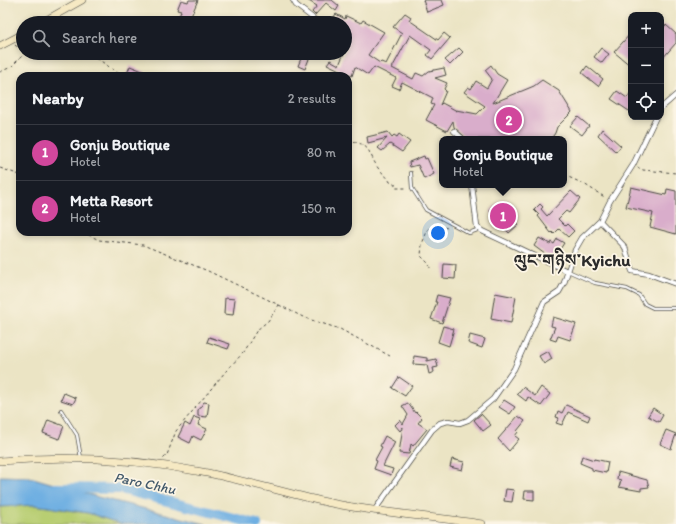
<!DOCTYPE html>
<html lang="en">
<head>
<meta charset="utf-8">
<style>
  :root { --surface:#171b24; --page:#20242c; --text:#f1f3f6; --muted:#9ea1a6; --line:#363941; --accent:#c8321e }
  body { margin:0; font-family:Itim,"Noto Serif Tibetan",sans-serif; background:var(--page); color:var(--text) }
  .controls { position:absolute; right:12px; top:12px; display:grid; overflow:hidden; border-radius:8px; box-shadow:0 2px 6px #0003 }
  .controls button { width:36px; height:36px; display:grid; place-items:center; padding:0; border:0; border-bottom:1px solid var(--line); background:var(--surface); color:var(--text); font:20px sans-serif }
  .you { position:absolute; left:438px; top:233px; width:14px; height:14px; margin:-10px; border:3px solid #fff; border-radius:50%; background:#1a73e8; box-shadow:0 0 0 6px #1a73e833 }
  .badge { display:grid; place-items:center; width:26px; height:26px; border-radius:50%; background:var(--accent); color:#fff; font-size:13px; font-weight:700 }
  .pin { position:absolute; translate:-50% -50%; border:2px solid #fff; box-shadow:0 1px 4px #0006 }
  .popup { position:absolute; left:439px; top:136px; width:128px; height:52px; box-sizing:border-box; display:grid; place-content:center; border-radius:8px; background:var(--surface); filter:drop-shadow(0 1px 3px #0005); font-size:13px; white-space:nowrap; color:var(--muted) }
  .popup b { font-size:15px; color:var(--text) }
  .popup::after { content:''; position:absolute; left:50%; top:100%; margin-left:-8px; border:8px solid transparent; border-top-color:var(--surface) }
  .list { margin:0; padding:0; list-style:none }
  h2 { display:flex; justify-content:space-between; align-items:center; height:52px; margin:0; padding:0 16px; font-size:17px }
  h2 small { font-size:13px; font-weight:400; color:var(--muted) }
  .list li { display:grid; grid-template-columns:26px 1fr auto; gap:12px; align-items:center; box-sizing:border-box; height:56px; padding:0 16px; border-top:1px solid var(--line) }
  .list b { display:block; font-size:15px; white-space:nowrap }
  .list p { margin:0; font-size:13px; white-space:nowrap; color:var(--muted) }
  .list em { font-size:13px; font-style:normal; color:var(--muted) }
  .icon { flex:none; width:22px; height:22px; fill:none; stroke:currentColor; stroke-width:2; stroke-linecap:round; stroke-linejoin:round }
  .map { position:relative; flex:none; width:676px; height:524px; overflow:hidden }
  .search { position:absolute; background:var(--surface); box-shadow:0 2px 6px #0003; left:16px; top:16px; width:336px; height:44px; display:flex; align-items:center; gap:10px; box-sizing:border-box; padding:0 14px; border-radius:22px; color:var(--muted); font-size:15px }
  .panel { position:absolute; background:var(--surface); box-shadow:0 2px 6px #0003; left:16px; top:72px; width:336px; height:164px; border-radius:12px }
  .map>svg:first-child { display:block }
</style>
</head>
<body>
<div class="map">
<svg width="676" height="524" viewBox="0 0 676 524">
  <rect width="100%" height="100%" fill="#fcf5e5"/>
  <filter id="ink" filterUnits="userSpaceOnUse"><feTurbulence type="fractalNoise" baseFrequency=".025" numOctaves="2"/><feDisplacementMap in="SourceGraphic" scale="8" xChannelSelector="R" yChannelSelector="G"/><feConvolveMatrix kernelMatrix="1 2 1 2 8 2 1 2 1" color-interpolation-filters="sRGB"/></filter>
  <filter id="wash" filterUnits="userSpaceOnUse"><feTurbulence type="fractalNoise" baseFrequency=".012" numOctaves="4" result="noise"/><feDisplacementMap in="SourceGraphic" scale="16" xChannelSelector="R" yChannelSelector="G"/><feGaussianBlur stdDeviation="0.9" result="paint"/><feColorMatrix in="noise" values="0 0 0 0 0 0 0 0 0 0 0 0 0 0 0 0 0 1.4 0 .05"/><feComposite in="paint" operator="in"/></filter>
  <g filter="url(#wash)">
    <rect width="100%" height="100%" fill="#ebe4c4"/>
    <!-- green -->
    <path fill="#b7cd71" stroke="#717c4e" d="M 35,505 L 88,513 L 121,524 L 0,524 L 0,507 Z"/>
    <!-- water -->
    <path fill="#6eafe2" stroke="#4c6d86" d="M 0,476 L 30,477 L 98,497 L 206,524 L 121,524 L 88,513 L 35,505 L 0,507 Z"/>
    <g fill="none" stroke-linecap="round" stroke-linejoin="round">
      <!-- river -->
      <path stroke="#6eafe2" stroke-width="10" d="M 54,488 L 120,489 L 257,524"/>
    </g>
    <g id="blocks">
      <!-- building -->
      <path fill="#d9adcb" d="M 181,0 L 188,2 L 189,0 L 198,0 L 189,21 L 179,17 L 181,11 L 177,10 Z
        M 307,0 L 332,0 L 339,6 L 336,11 L 326,3 L 315,15 L 312,12 L 317,6 Z
        M 423,0 L 442,0 L 444,5 L 427,12 Z
        M 405,13 L 411,17 L 409,20 L 438,40 L 444,33 L 450,38 L 432,59 L 427,55 L 431,50 L 410,35 L 392,68 L 413,79 L 416,73 L 423,76 L 429,71 L 444,68 L 446,75 L 435,78 L 447,83 L 444,89 L 446,91 L 440,105 L 442,103 L 457,111 L 456,110 L 477,114 L 485,106 L 464,92 L 468,87 L 471,89 L 476,81 L 487,88 L 492,79 L 485,70 L 491,65 L 497,74 L 507,80 L 493,103 L 534,86 L 542,80 L 559,91 L 572,112 L 557,127 L 555,133 L 551,139 L 467,139 L 454,127 L 453,121 L 447,131 L 426,120 L 434,105 L 431,104 L 433,98 L 402,82 L 399,89 L 392,86 L 396,78 L 374,67 L 368,75 L 355,67 L 352,76 L 327,64 L 330,60 L 339,65 L 347,46 L 345,46 L 345,23 L 333,18 L 336,14 L 345,19 L 346,16 L 361,23 L 363,20 L 384,32 L 368,55 L 380,63 L 381,62 L 386,64 L 402,33 L 393,27 Z
        M 661,24 L 664,27 L 666,25 L 676,34 L 676,43 L 661,60 Z
        M 631,33 L 631,66 L 614,52 Z
        M 459,48 L 463,52 L 450,65 L 445,60 Z
        M 601,48 L 609,54 L 602,63 L 594,57 Z
        M 302,56 L 309,59 L 305,69 L 298,66 Z
        M 130,66 L 145,72 L 144,76 L 126,76 Z
        M 587,66 L 603,79 L 598,86 L 582,73 Z
        M 617,91 L 627,98 L 631,92 L 631,108 L 629,111 L 611,99 Z
        M 578,117 L 589,126 L 582,135 L 570,126 Z
        M 602,129 L 621,146 L 616,152 L 598,135 Z
        M 388,132 L 392,137 L 394,135 L 397,137 L 399,134 L 410,142 L 402,152 L 390,144 L 382,151 L 378,148 L 387,138 L 368,143 L 367,137 Z
        M 424,156 L 425,159 L 427,158 L 434,174 L 424,179 L 418,165 L 410,167 L 409,162 Z
        M 631,187 L 666,195 L 667,189 L 676,191 L 676,234 L 650,227 L 653,213 L 626,207 Z
        M 571,191 L 580,199 L 569,213 L 566,211 L 558,219 L 565,226 L 567,224 L 574,231 L 568,237 L 559,229 L 554,234 L 552,232 L 551,233 L 538,216 L 539,215 L 534,210 L 540,204 L 543,207 L 541,209 L 547,216 Z
        M 505,202 L 518,217 L 514,220 L 518,225 L 509,233 L 490,211 L 499,203 L 501,206 Z
        M 539,238 L 550,244 L 551,242 L 554,244 L 557,239 L 564,243 L 553,260 L 534,246 Z
        M 444,264 L 456,265 L 455,279 L 443,278 Z
        M 495,293 L 516,297 L 511,323 L 491,319 Z
        M 437,295 L 450,298 L 442,323 L 431,319 L 437,302 L 435,302 Z
        M 225,298 L 235,299 L 233,315 L 224,314 Z
        M 553,317 L 576,324 L 570,340 L 558,336 L 556,341 L 550,339 L 555,327 L 551,326 Z
        M 443,326 L 454,329 L 449,346 L 438,342 Z
        M 470,335 L 485,339 L 482,348 L 468,343 Z
        M 209,337 L 230,344 L 228,349 L 207,342 Z
        M 548,351 L 552,359 L 544,364 L 539,356 Z
        M 414,356 L 427,358 L 427,361 L 436,359 L 438,367 L 433,368 L 434,372 L 429,374 L 427,365 L 413,364 Z
        M 399,377 L 412,386 L 405,396 L 392,388 Z
        M 523,387 L 535,396 L 541,387 L 550,394 L 541,406 L 528,397 L 526,401 L 517,394 Z
        M 64,393 L 76,398 L 73,404 L 61,400 Z
        M 504,400 L 515,407 L 510,414 L 499,407 Z
        M 204,402 L 209,403 L 207,417 L 198,416 L 198,410 Z
        M 408,403 L 415,413 L 416,412 L 422,418 L 418,423 L 427,429 L 413,446 L 411,444 L 409,454 L 399,453 L 403,427 L 400,431 L 395,425 L 400,420 L 403,424 L 408,415 L 402,406 Z
        M 566,405 L 590,416 L 588,421 L 568,412 L 562,425 L 556,423 L 559,418 L 556,417 L 558,411 L 562,413 Z
        M 653,408 L 663,415 L 659,422 L 648,416 Z
        M 481,414 L 491,425 L 483,431 L 474,420 Z
        M 518,416 L 525,421 L 517,431 L 518,432 L 515,436 L 519,439 L 509,451 L 498,439 Z
        M 194,417 L 200,419 L 198,425 L 207,429 L 201,440 L 193,436 L 190,443 L 178,437 L 185,423 L 190,426 Z
        M 48,420 L 64,426 L 59,439 L 43,433 Z
        M 666,430 L 676,434 L 671,449 L 660,444 Z
        M 385,436 L 395,442 L 383,466 L 393,469 L 391,475 L 374,469 L 377,461 L 375,460 L 382,447 L 380,446 Z
        M 582,456 L 594,460 L 594,459 L 608,462 L 606,473 L 592,470 L 592,468 L 580,463 Z
        M 452,459 L 464,462 L 462,470 L 450,467 Z
        M 618,472 L 647,480 L 649,487 L 641,488 L 641,491 L 619,487 L 621,480 L 617,479 Z
        M 506,489 L 514,490 L 512,502 L 504,501 Z
        M 525,491 L 534,491 L 534,500 L 524,499 Z"/>
    </g>
  </g>
  <g filter="url(#ink)">
    <use href="#blocks" fill-opacity="0" stroke="#484742" stroke-width="1"/>
    <g fill="none" stroke-linecap="round" stroke-linejoin="round">
      <defs>
        <path id="lane" d="M 411,173 L 412,188 L 426,210 L 469,233 L 480,229
          M 568,271 L 595,283 L 627,289 L 639,295 L 645,304 L 653,308 L 676,308
          M 61,410 L 77,435 L 81,458"/>
        <path id="street" d="M 293,0 L 296,5 L 314,19 L 315,23
          M 661,108 L 676,95
          M 454,131 L 463,139
          M 472,185 L 477,227 L 482,231 L 567,271
          M 600,221 L 625,247 L 632,271 L 649,274 L 676,284
          M 374,511 L 432,430 L 440,423 L 448,421 L 460,423 L 468,420 L 493,399 L 514,369 L 544,302 L 559,292 L 564,283 L 575,250 L 582,238 L 600,221 L 610,201 L 633,165 L 656,117"/>
        <path id="secondary" d="M 41,23 L 82,0
          M 0,46 L 23,34
          M 0,461 C 67,455 136,459 202,472 C 244,480 284,493 326,502 C 377,513 430,516 482,524"/>
      </defs>
      <!-- lane casing -->
      <use href="#lane" stroke="#484742" stroke-width="4"/>
      <!-- street casing -->
      <use href="#street" stroke="#484742" stroke-width="6"/>
      <!-- secondary casing -->
      <use href="#secondary" stroke="#484742" stroke-width="8"/>
      <!-- path -->
      <path stroke="#484742" stroke-width="1" stroke-dasharray="3 3" stroke-linecap="butt" d="M 15,45 L 23,51
        M 25,53 L 33,56 L 46,53
        M 86,53 L 98,59 L 122,76
        M 0,72 L 11,67 L 25,53
        M 348,140 C 372,145 367,151 378,168 C 382,173 387,176 390,182 L 395,184 L 396,188 L 407,188
        M 637,167 L 643,170 L 676,173
        M 0,168 L 20,175
        M 564,175 L 584,184 L 606,198
        M 83,232 L 99,240 L 143,245 L 208,271 L 279,305 L 268,321 L 257,330 L 243,353 L 226,371 L 176,431 L 167,455 L 163,459
        M 430,268 L 429,264 L 421,256 L 422,244 L 428,229 L 436,227 L 450,228
        M 279,305 L 305,318 L 340,329 L 390,356"/>
      <!-- lane -->
      <use href="#lane" stroke="#fff" stroke-width="2.5"/>
      <!-- street -->
      <use href="#street" stroke="#fff" stroke-width="4.5"/>
      <!-- secondary -->
      <use href="#secondary" stroke="#f6e9c3" stroke-width="7"/>
    </g>
  </g>
  <g text-anchor="middle" stroke-width="3.5" stroke-linejoin="round" paint-order="stroke">
    <!-- water labels -->
    <g font-size="14" font-style="italic" fill="#42596b" stroke="#fcf5e5">
      <text transform="translate(145 483) rotate(12)" y="5">Paro Chhu</text>
    </g>
    <!-- district labels -->
    <g font-size="17" font-weight="bold" fill="#2b2b2b" stroke="#fcf5e5">
      <text x="572" y="266">ལུང་གཉིས་Kyichu</text>
    </g>
  </g>
</svg>
<div class="controls">
<button>+</button>
<button>−</button>
<button><svg class="icon" aria-label="locate" viewBox="0 0 24 24"><circle cx="12" cy="12" r="6"/><path d="M12 2v4M12 18v4M2 12h4M18 12h4"/></svg></button>
</div>
<div class="you"></div>
<div class="pin badge" style="left:503px;top:216px;background:#d1479c">1</div>
<div class="popup"><b>Gonju Boutique</b>Hotel</div>
<div class="pin badge" style="left:509px;top:120px;background:#d1479c">2</div>
<div class="search"><svg class="icon" aria-label="search" viewBox="0 0 24 24"><circle cx="10" cy="10" r="6"/><path d="M15 15l6 6"/></svg>Search here</div>
<section class="panel">
<h2>Nearby<small>2 results</small></h2>
<ul class="list">
<li><span class="badge" style="background:#d1479c">1</span><div><b>Gonju Boutique</b><p>Hotel</p></div><em>80 m</em></li>
<li><span class="badge" style="background:#d1479c">2</span><div><b>Metta Resort</b><p>Hotel</p></div><em>150 m</em></li>
</ul>
</section>
</div>
</body>
</html>
